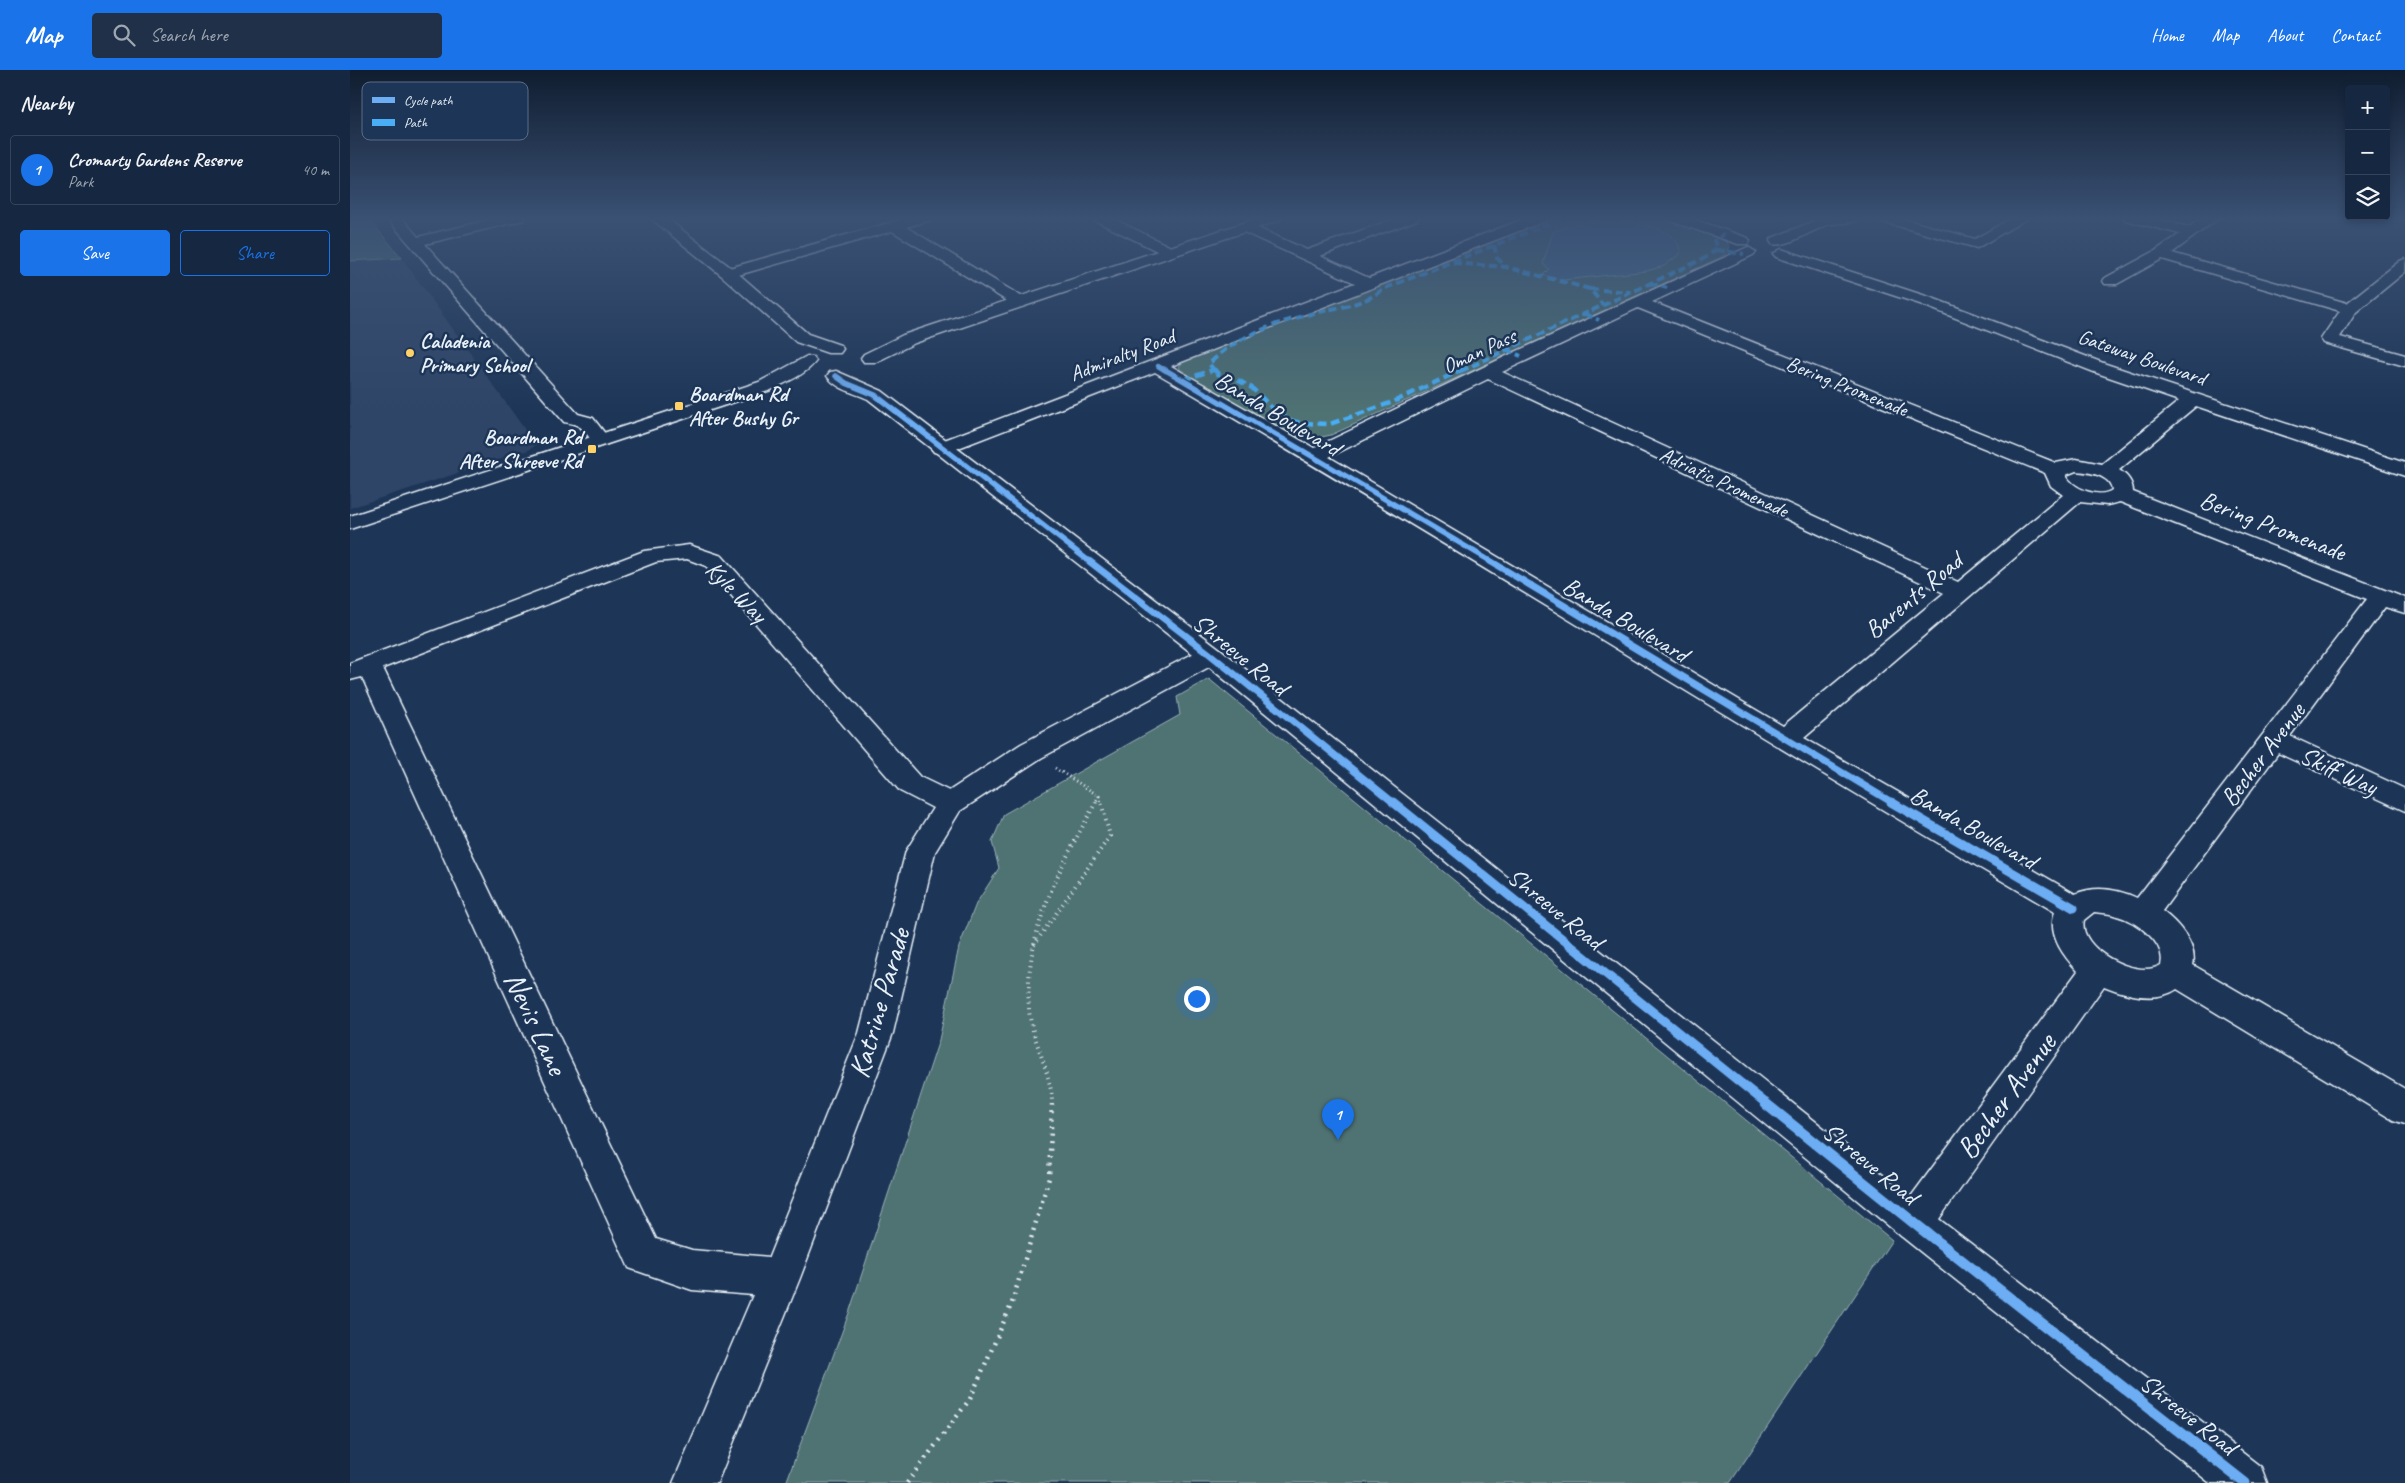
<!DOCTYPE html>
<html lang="en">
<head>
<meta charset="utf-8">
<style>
  :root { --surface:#162841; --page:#1f3048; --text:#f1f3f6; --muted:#9ea6b1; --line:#35445a; --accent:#1a73e8 }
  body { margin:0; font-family:Caveat,sans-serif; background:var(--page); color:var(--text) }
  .controls { position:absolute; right:15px; top:15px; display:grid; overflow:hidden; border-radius:5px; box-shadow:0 2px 8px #0003 }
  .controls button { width:45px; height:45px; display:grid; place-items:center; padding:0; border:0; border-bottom:1px solid var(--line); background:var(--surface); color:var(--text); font:25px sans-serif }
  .you { position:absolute; left:846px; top:928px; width:18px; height:18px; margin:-12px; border:4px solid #fff; border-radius:50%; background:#1a73e8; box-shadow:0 0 0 8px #1a73e833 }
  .badge { display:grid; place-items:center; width:32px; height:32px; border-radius:50%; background:var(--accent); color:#fff; font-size:16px; font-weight:700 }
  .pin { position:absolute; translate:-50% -41px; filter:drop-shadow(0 1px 2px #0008) }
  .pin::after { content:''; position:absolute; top:26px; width:18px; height:15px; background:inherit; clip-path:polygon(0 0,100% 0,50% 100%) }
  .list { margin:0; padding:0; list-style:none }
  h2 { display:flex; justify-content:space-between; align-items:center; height:65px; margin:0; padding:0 20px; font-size:21px }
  h2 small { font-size:16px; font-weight:400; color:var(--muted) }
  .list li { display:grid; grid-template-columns:32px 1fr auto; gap:15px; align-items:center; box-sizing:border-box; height:70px; margin:0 10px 10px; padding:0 10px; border:1px solid var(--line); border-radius:5px }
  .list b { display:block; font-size:19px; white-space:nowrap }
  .list p { margin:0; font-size:16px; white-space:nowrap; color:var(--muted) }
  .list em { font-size:16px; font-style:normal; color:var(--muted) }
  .actions { display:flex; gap:10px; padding:15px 20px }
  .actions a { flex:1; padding:11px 0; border:1px solid var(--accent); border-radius:5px; text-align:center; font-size:18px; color:var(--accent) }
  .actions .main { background:var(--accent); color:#fff }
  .icon { flex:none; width:28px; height:28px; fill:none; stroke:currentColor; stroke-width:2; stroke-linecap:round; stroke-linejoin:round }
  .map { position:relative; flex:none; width:2055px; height:1413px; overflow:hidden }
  header { display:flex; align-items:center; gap:30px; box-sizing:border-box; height:70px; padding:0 25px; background:var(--accent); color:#fff }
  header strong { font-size:24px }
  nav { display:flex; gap:28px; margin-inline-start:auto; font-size:18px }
  .search { width:350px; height:45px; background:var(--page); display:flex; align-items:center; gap:12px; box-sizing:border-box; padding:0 18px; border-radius:5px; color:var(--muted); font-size:19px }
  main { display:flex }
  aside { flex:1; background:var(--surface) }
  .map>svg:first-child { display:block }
</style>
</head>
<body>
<header>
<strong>Map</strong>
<div class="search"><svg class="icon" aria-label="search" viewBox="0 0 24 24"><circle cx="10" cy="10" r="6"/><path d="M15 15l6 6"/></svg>Search here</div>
<nav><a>Home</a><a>Map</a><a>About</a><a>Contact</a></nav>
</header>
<main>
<aside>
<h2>Nearby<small></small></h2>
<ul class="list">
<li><span class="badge">1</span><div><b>Cromarty Gardens Reserve</b><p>Park</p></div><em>40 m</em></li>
</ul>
<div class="actions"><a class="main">Save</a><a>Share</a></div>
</aside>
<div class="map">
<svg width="2055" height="1413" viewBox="0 0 2055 1413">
  <rect width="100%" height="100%" fill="#1d3557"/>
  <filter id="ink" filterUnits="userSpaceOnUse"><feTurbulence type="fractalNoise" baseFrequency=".02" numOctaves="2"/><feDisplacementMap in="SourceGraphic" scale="10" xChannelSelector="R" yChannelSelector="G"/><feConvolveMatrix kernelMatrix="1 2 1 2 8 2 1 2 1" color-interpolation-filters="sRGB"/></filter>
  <g filter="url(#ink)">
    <!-- built -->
    <path fill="#2e4568" d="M 52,188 L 186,375 L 179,380 L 0,438 L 0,191 Z"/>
    <!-- green -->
    <path fill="#4f7273" stroke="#9cb2b6" d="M 0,147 L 17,147 L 52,188 L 0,191 Z
      M 1204,147 L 1310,147 L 1362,165 L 1377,172 L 1380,176 L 1378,182 L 1370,188 L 981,365 C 965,369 953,369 938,364 L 832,303 L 829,297 L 832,291 Z
      M 859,609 L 1542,1170 L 1380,1413 L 436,1413 L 499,1243 L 589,970 L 609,877 L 626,834 L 649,798 L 642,772 L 654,744 L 830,645 L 827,627 Z"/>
    <!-- water -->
    <path fill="#486f90" stroke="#88a3ba" d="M 1264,151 C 1285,154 1331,156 1330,184 L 1314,196 L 1297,201 L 1213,210 L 1193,205 L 1199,199 L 1193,194 L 1203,162 C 1224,153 1242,152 1264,151 Z"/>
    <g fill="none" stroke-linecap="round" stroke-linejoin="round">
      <defs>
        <path id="street" d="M 36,147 L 51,147 L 68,167 L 151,147 L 176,147 L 174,150 L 75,174 L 228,344 L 243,348 L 260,370 L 257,374 C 240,378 241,365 230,357 C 226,354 219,353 214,352 Z
          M 560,147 L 583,147 L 581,150 L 556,157 L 674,228 L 676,231 L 674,234 L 662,234 L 542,161 L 378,208 L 370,203 L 372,200 Z
          M 742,147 L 760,147 L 823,178 L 826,181 L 818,186 L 813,184 L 744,150 Z
          M 1049,147 L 1069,147 L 1067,150 L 970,186 L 1019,208 L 1179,147 L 1199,147 L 1197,150 L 821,296 L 964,378 L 1165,282 L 1398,177 L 1406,182 L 1403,185 L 1302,232 L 1706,393 L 1726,389 L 1752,394 L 1829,331 L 1744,302 L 1570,234 L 1426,187 L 1423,184 L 1431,179 L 1582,228 L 1756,294 L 2055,393 L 2055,406 L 1846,336 L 1769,400 C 1777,405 1783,412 1783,422 L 2055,528 L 2055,543 L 2035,537 L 1940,666 L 2055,719 L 2055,741 L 1928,683 L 1812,841 C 1827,852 1848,875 1843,895 L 2055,1019 L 2055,1054 L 2043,1050 L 1827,919 C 1806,933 1776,925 1754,916 L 1577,1166 L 1564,1172 L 1551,1166 L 1545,1153 L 1551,1140 L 1728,901 C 1713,886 1697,864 1705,842 C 1403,665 1107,478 805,302 L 598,382 L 591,384 L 584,382 L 581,378 L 584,374 L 1005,213 L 889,160 L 887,157 L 889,154 L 899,154 L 957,180 ZM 1288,238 L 1695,403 L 1701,416 L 1713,425 L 1608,512 L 1152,302 ZM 1138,309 L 1594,523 L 1433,656 L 979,387 ZM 1726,401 C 1738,402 1761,405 1762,420 C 1750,429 1722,419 1716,405 ZM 1730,432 L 1757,435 L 1770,432 L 2017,529 L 1787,828 C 1767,819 1746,815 1725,824 L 1454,668 ZM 1744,842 C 1751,843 1760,843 1767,846 C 1786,851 1817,873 1811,895 C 1787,910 1727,879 1734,850 Z
          M 1316,147 L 1337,147 L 1398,168 L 1400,171 L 1398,174 L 1388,174 L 1318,150 Z
          M 1474,147 L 1511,147 C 1505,155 1487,152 1477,155 C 1462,160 1437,178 1422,174 L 1420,171 L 1422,168 Z
          M 1524,147 L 1547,147 L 1625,169 L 1663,147 L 1680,147 L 1627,178 L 1526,150 Z
          M 1773,147 L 1797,147 L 1839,157 L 1854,147 L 1870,147 L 1822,183 L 1997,233 L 2050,191 L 2055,189 L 2055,202 L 2006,242 L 1990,267 L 2055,285 L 2055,296 L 1974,273 L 1971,269 L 1990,241 L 1812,189 L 1767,214 L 1755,214 L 1753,211 L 1755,208 L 1805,181 L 1830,164 L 1775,150 Z
          M 339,475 L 372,486 L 570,707 L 599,721 L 671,674 L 852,579 L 861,577 L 870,579 L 873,585 L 870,591 L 691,688 L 610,741 L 585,782 L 543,963 L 450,1208 L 367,1413 L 323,1413 L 403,1225 L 342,1220 L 279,1198 L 12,607 L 0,610 L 0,593 L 294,481 ZM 337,489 L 356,496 L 550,721 L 583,738 L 556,781 L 509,963 L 419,1187 L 342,1180 L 306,1169 L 33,598 L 306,492 Z"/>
        <path id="secondary" d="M 299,147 L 315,147 L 384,200 L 458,264 L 490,275 L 493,279 L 490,283 L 478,283 L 446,272 L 372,206 Z
          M 911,147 L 932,147 L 930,150 L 565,273 L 526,292 L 514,292 L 511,288 L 514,284 L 553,265 Z
          M 457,286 L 463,287 L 466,291 C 456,305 436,312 421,320 L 0,459 L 0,446 L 409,312 Z
          M 486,301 L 532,321 L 870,579 L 1577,1140 L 1911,1397 L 1917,1413 L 1860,1413 L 1551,1166 L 852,591 L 518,329 C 505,323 486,319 477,306 L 480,302 Z"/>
      </defs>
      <!-- street casing -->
      <use href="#street" stroke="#e8f1f8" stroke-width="3"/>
      <!-- secondary casing -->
      <use href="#secondary" stroke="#e8f1f8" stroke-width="3"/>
      <!-- path-far2 -->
      <path stroke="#e8f1f8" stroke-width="3" stroke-dasharray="1 3" stroke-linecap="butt" d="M 705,698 L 749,726 L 745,733
        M 749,726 L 751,733"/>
      <!-- path-far1 -->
      <path stroke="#e8f1f8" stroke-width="4" stroke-dasharray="1 4.5" stroke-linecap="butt" d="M 684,875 L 760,766 L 751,732
        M 702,1035 C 703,1004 681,970 679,939 C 674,861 710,798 746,732"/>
      <!-- path -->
      <path stroke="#e8f1f8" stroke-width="4.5" stroke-dasharray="2 5.5" stroke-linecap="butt" d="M 557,1413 L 620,1329 L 662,1233 L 699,1108 L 702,1034"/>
      <!-- street -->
      <use href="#street" fill="#1d3557" fill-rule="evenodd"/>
      <!-- secondary -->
      <use href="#secondary" fill="#1d3557" fill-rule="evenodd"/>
      <!-- quiet-far1 -->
      <path stroke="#49aef6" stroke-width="4" stroke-dasharray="8 4" stroke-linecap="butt" d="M 1144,175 L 1147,188 L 1156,197
        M 1367,180 L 1394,184
        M 1103,193 L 1156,197 L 1240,219 L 1253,235
        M 1300,213 L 1317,218
        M 1240,219 L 1280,222
        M 1235,244 L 1249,250
        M 1156,279 L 1171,286
        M 865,301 L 859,294 C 887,265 931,251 969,242 C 992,236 1014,235 1033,219 L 1216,147
        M 1111,301 L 1355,188 L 1368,178 L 1364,171 L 1374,164"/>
      <!-- quiet -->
      <path stroke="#49aef6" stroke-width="4.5" stroke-dasharray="9 4.5" stroke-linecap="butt" d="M 864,299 L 868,304 L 886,309 L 902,318 L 925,341 L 939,350 L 951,353 L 980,354 L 1043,332 L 1114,299
        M 833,310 L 863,300"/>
      <defs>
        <path id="cycleway-far4" d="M 808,296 L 816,301"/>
        <path id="cycleway-far3" d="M 814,299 L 1142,492
          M 486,306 L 496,313 L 525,325 L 740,492"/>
        <path id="cycleway-far2" d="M 739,491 L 861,585 L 1044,733
          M 1140,491 L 1543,733"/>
        <path id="cycleway-far1" d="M 1043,732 L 1418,1035
          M 1541,732 L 1724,838"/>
        <path id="cycleway" d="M 1416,1034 L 1564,1153 L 1895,1413"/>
      </defs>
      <!-- cycleway-far4 casing -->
      <use href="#cycleway-far4" stroke="#1d3557" stroke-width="6"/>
      <!-- cycleway-far3 casing -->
      <use href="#cycleway-far3" stroke="#1d3557" stroke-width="8"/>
      <!-- cycleway-far2 casing -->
      <use href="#cycleway-far2" stroke="#1d3557" stroke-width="10"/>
      <!-- cycleway-far1 casing -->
      <use href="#cycleway-far1" stroke="#1d3557" stroke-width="12"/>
      <!-- cycleway casing -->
      <use href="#cycleway" stroke="#1d3557" stroke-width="14"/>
      <!-- cycleway-far4 -->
      <use href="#cycleway-far4" stroke="#6dadf4" stroke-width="4.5"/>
      <!-- cycleway-far3 -->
      <use href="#cycleway-far3" stroke="#6dadf4" stroke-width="5.5"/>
      <!-- cycleway-far2 -->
      <use href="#cycleway-far2" stroke="#6dadf4" stroke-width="7"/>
      <!-- cycleway-far1 -->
      <use href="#cycleway-far1" stroke="#6dadf4" stroke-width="9"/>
      <!-- cycleway -->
      <use href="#cycleway" stroke="#6dadf4" stroke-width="11"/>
    </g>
  </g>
  <!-- sky -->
  <linearGradient id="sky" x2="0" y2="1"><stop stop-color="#101d30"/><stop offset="0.43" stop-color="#3a5174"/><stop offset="1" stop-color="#3a5174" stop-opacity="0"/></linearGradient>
  <rect width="2055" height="345" fill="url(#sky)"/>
  <!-- markers -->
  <g fill="#ffd166" stroke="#1d3557" stroke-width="2">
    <circle cx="60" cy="283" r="5"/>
    <rect x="324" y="331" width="10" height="10" rx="2.5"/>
    <rect x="237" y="374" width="10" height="10" rx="2.5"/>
  </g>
  <g text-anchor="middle" stroke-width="5" stroke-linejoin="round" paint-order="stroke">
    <!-- far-poi labels -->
    <g font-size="21" font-weight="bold" fill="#e8f1f8" stroke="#1d3557" text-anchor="start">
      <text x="70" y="278">Caladenia<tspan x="70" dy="24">Primary School</tspan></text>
      <text x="339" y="331">Boardman Rd<tspan x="339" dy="24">After Bushy Gr</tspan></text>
      <text x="232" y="374" text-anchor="end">Boardman Rd<tspan x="232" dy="24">After Shreeve Rd</tspan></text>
    </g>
    <!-- far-street labels -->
    <g font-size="21" fill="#e8f1f8" stroke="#1d3557">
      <text transform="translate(1129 281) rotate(-25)" y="7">Oman Pass</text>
      <text transform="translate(772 285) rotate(-21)" y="7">Admiralty Road</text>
      <text transform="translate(1792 287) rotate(19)" y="7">Gateway Boulevard</text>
      <text transform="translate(1497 316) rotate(22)" y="7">Bering Promenade</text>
      <text transform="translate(1374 412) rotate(25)" y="7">Adriatic Promenade</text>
    </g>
    <!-- street labels -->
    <g font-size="25" fill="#e8f1f8" stroke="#1d3557">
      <text transform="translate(928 343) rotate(31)" y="9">Banda Boulevard</text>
      <text transform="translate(1923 455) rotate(21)" y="9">Bering Promenade</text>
      <text transform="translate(387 521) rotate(45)" y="9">Kyle Way</text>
      <text transform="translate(1563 525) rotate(-40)" y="9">Barents Road</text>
      <text transform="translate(1276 549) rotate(31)" y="9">Banda Boulevard</text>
      <text transform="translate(891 584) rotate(39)" y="9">Shreeve Road</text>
      <text transform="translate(1912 684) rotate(-53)" y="9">Becher Avenue</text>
      <text transform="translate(1989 700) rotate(25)" y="9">Skiff Way</text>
      <text transform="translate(1624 757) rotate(30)" y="9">Banda Boulevard</text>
      <text transform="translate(1206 838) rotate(39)" y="9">Shreeve Road</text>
      <text transform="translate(1521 1093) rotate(39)" y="9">Shreeve Road</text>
      <text transform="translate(1839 1344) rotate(38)" y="9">Shreeve Road</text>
    </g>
    <!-- near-street labels -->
    <g font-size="30" fill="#e8f1f8" stroke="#1d3557">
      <text transform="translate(529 933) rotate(-74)" y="10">Katrine Parade</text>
      <text transform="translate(186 953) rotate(65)" y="10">Nevis Lane</text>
      <text transform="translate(1656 1026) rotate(-54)" y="10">Becher Avenue</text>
    </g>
  </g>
  <!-- legend -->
  <rect x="12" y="12" width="166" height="58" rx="8" fill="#1d3557" stroke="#5a6d87" stroke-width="1"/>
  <rect x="22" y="27" width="23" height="6" fill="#6dadf4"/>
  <rect x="22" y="49" width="23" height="7" fill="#49aef6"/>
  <g font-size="14" fill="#e8f1f8">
    <text x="54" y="35">Cycle path</text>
    <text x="54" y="57">Path</text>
  </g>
</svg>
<div class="controls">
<button>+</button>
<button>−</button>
<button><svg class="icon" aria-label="layers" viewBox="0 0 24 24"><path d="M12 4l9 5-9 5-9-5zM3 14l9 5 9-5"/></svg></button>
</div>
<div class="you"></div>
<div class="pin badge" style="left:988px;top:1070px">1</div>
</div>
</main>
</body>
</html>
